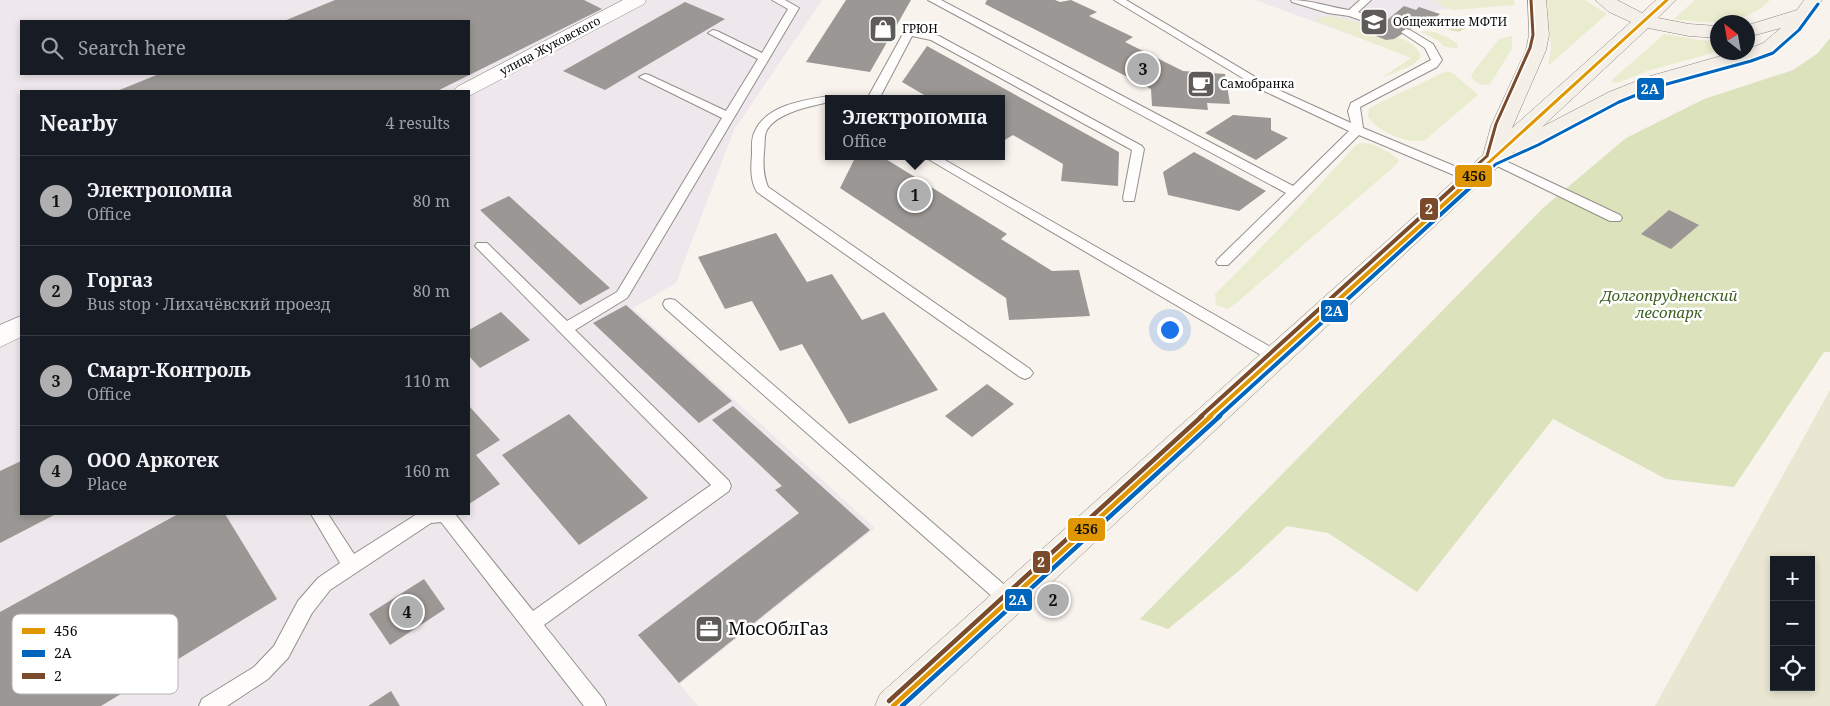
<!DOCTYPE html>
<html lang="en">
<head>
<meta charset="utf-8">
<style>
  :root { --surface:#171b24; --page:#242831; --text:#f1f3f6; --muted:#9ea1a6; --line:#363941; --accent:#afafaf }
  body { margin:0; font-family:"Noto Serif",serif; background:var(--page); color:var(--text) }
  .controls { position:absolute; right:15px; bottom:15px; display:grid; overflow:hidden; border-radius:0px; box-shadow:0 2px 8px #0003 }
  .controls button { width:45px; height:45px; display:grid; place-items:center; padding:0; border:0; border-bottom:1px solid var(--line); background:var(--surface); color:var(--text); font:25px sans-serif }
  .compass { position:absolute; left:1710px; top:15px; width:45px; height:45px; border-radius:50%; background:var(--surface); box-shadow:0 2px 8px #0003; rotate:329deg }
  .you { position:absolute; left:1169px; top:329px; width:18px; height:18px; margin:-12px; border:4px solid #fff; border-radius:50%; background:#1a73e8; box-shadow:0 0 0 8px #1a73e833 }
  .badge { display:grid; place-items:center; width:32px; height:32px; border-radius:50%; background:var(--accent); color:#111; font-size:16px; font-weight:700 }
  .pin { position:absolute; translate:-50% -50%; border:2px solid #fff; box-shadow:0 1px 5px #0006 }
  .popup { position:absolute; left:825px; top:95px; width:180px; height:65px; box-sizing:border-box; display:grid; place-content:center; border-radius:0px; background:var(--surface); filter:drop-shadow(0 1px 4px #0005); font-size:16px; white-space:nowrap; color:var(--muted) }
  .popup b { font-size:19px; color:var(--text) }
  .popup::after { content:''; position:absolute; left:50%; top:100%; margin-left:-10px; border:10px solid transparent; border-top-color:var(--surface) }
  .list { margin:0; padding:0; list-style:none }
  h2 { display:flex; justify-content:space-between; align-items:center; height:65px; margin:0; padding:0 20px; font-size:21px }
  h2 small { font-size:16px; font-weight:400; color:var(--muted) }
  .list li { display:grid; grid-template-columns:32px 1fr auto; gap:15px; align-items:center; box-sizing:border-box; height:90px; padding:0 20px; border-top:1px solid var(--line) }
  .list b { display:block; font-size:19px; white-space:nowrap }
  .list p { margin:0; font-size:16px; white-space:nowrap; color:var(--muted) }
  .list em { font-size:16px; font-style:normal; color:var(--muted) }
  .icon { flex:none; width:28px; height:28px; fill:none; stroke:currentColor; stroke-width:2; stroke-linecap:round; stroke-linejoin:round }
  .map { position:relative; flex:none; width:1830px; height:706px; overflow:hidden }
  .search { position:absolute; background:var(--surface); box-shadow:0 2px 8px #0003; left:20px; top:20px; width:450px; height:55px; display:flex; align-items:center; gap:12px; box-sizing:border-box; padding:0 18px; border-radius:0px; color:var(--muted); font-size:19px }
  .panel { position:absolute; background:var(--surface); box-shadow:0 2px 8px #0003; left:20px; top:90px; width:450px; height:425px; border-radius:0px }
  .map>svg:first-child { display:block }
</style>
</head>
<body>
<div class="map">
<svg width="1830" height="706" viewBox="0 0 1830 706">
  <rect width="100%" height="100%" fill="#f9f3ed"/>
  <!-- industrial -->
  <path fill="#eee7eb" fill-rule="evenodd" d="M 0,0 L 822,0 L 734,130 L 676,283 L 633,308 L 875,528 L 680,684 L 698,706 L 0,706 ZM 21,21 L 469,21 L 469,74 L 21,74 ZM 21,91 L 469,91 L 469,514 L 21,514 Z
    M 1255,0 L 1510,0 L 1433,11 L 1440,14 L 1435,19 L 1412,28 L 1382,46 Z"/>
  <!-- green -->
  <path fill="#e9ecce" d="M 1436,0 L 1514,0 L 1515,5 L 1453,10 L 1442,6 Z
    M 1547,0 L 1585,0 L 1607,14 L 1548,66 L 1551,49 Z
    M 1695,0 L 1770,0 C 1744,27 1708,24 1674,19 Z
    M 1329,16 L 1353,21 L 1376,29 L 1374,34 C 1381,41 1390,41 1398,37 C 1408,41 1418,46 1421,57 L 1413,65 L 1381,78 L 1411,58 L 1316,21 L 1319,18 Z
    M 1424,31 C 1435,31 1451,37 1458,45 L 1457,48 L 1444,47 L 1439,41 L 1421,32 Z
    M 1664,34 L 1699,40 L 1717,41 L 1717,52 L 1650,70 L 1617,83 L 1611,81 Z
    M 1512,36 L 1512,49 L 1490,84 L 1482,85 L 1474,81 L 1471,75 L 1499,39 Z
    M 1447,71 L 1454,74 L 1478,95 L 1425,140 C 1407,145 1378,131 1368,117 L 1369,109 L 1375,105 Z
    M 1361,143 C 1373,142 1390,152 1399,160 L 1397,164 L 1235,304 L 1227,309 L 1216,305 L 1215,294 C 1264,246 1310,196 1356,145 Z"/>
  <!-- forest -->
  <path fill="#dce3bc" d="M 1448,18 L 1460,21 L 1466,28 L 1459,32 L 1442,28 L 1439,21 Z
    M 1830,38 L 1830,352 L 1824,352 L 1734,487 L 1666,479 L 1553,419 L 1417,592 L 1328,533 L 1287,526 L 1241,569 L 1168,629 L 1140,619 L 1543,208 L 1626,138 L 1704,99 L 1793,70 L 1818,53 Z"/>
  <!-- cemetery -->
  <path fill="#e9e7d2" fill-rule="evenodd" d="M 1830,390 L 1830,706 L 1655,706 ZM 1774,560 L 1811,560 L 1811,687 L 1774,687 Z"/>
  <!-- building -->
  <path fill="#9b9794" d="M 335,0 L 584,0 L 602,9 L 437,91 L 117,91 L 159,74 L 469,74 L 469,21 L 284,21 Z
    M 846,0 L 911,0 L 870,72 L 806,62 Z
    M 987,0 L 1055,0 L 1060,2 L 1071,0 L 1097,12 L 1089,16 L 1133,37 L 1125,42 L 1183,71 L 1225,74 L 1230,104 L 1207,103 L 1208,110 L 1152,106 L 1151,89 L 985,4 Z
    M 685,2 L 725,19 L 605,90 L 563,71 Z
    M 1404,6 L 1416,10 L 1419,7 L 1440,14 L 1429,23 L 1412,28 L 1394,39 L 1386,40 L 1376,36 L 1375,30 Z
    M 927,46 L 1119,152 L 1118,186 L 1061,181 L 1063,164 L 1013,135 L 1003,141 L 1001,140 L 1001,99 L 931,99 L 902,82 Z
    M 1233,115 L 1271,118 L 1271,130 L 1288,138 L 1256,160 L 1205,133 Z
    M 1194,152 L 1266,191 L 1239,211 L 1168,195 L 1163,172 Z
    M 856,156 L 881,156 L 1007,234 L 1001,239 L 1052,271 L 1079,270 L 1090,316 L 1009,320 L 1006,298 L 840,188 Z
    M 509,196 L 610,288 L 580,305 L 480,210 Z
    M 1669,210 L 1699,225 L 1671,249 L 1641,234 Z
    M 776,233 L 807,282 L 832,274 L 862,320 L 884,312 L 938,390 L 849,424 L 802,344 L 780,351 L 752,301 L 725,309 L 698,257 Z
    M 626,305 L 732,401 L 699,423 L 593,323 Z
    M 501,312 L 530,340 L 480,368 L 469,356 L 469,330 Z
    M 987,384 L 1014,404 L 972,437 L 945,416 Z
    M 469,406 L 500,440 L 476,455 L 500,484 L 469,504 Z
    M 733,406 L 870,530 L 679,683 L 638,635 L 799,513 L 775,490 L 782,486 L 712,420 Z
    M 569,414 L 648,498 L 579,545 L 502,455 Z
    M 21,461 L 21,514 L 56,514 L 0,543 L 0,471 Z
    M 178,514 L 225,514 L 277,599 L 101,706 L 0,706 L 0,612 Z
    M 424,579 L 445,609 L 390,645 L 369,614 Z
    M 391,691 L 400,706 L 368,706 Z"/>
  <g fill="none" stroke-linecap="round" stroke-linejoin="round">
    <defs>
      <path id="lane" d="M 772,0 L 785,0 L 799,8 L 629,295 L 627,298 L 575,330 L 729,481 L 731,486 L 729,491 L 544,625 L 603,699 L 606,706 L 584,706 L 441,522 L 431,523 L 330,590 L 312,613 L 288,658 L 268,679 L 227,706 L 199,706 L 202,699 L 254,667 L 274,646 L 298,601 L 318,578 L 340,563 L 311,514 L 328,514 L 354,554 L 417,514 L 455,514 L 533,611 L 711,485 L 475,246 L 477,243 L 487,243 L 567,321 L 617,292 L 722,118 L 639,77 L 645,74 L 649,75 L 726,111 L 758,59 L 708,33 L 713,30 L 717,31 L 762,53 L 788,9 Z
        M 928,0 L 941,0 L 1293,186 L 1349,131 L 1264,91 L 1114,0 L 1126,0 L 1272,87 L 1351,123 L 1348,111 L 1351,103 L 1431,60 L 1425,48 L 1401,32 L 1406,29 L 1410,30 L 1433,44 L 1442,60 L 1437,67 L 1360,107 L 1363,128 L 1476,175 L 1478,178 L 1476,181 L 1468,181 L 1359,135 L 1228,265 L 1218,265 L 1216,262 L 1218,259 L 1286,193 Z
        M 1291,0 C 1311,0 1329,7 1349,10 L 1360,0 L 1371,0 L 1358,12 L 1387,24 L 1386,26 L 1378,26 L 1349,16 L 1328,13 L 1292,2 Z
        M 909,29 L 939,36 L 1142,146 L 1144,149 L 1134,201 L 1124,201 L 1123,198 L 1132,150 L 931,40 L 912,36 L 879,99 L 867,99 L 904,32 Z
        M 829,96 L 835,99 L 829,99 L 829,102 C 811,106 774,113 766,132 C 764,138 765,146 764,152 C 763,164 763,175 768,187 L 1030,369 L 1033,373 L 1030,377 L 1025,379 L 1020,377 L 757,192 C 750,180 751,167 752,154 C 752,147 751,138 755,131 C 767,105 804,100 829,96 Z
        M 1493,155 L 1620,215 L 1622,218 L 1620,221 L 1610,221 L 1489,162 L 1487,159 Z
        M 923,156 L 938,156 L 1281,353 L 1284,357 L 1281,361 L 1276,363 L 1271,361 Z
        M 670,299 L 675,300 L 1015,594 L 1018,600 L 1015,606 L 1009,608 L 1003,606 L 665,308 L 663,304 L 665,300 Z"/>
      <path id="street" d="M 623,0 L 646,0 L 644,4 L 471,95 L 469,96 L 469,91 L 454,91 L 457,87 Z
        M 21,316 L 21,337 L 0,347 L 0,325 Z"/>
      <path id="secondary" d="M 1528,0 L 1546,0 L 1549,35 L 1546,50 L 1512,128 L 1631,22 L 1609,12 L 1595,0 L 1617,0 L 1642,13 L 1656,0 L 1676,0 L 1658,18 L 1689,24 L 1718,26 L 1718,38 L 1689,36 L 1648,28 L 1542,127 L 1609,92 L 1647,77 L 1735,52 L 1748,52 L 1748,49 L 1763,43 L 1781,28 L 1748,37 L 1748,25 L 1797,10 L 1804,0 L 1822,0 L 1802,30 L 1777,51 L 1756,59 L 1661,85 L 1623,100 L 1528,152 L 1520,154 L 1514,152 L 919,706 L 875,706 L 880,694 L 1483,155 L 1491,126 L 1526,50 L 1529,35 Z"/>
    </defs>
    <!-- lane casing -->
    <use href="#lane" stroke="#928f8c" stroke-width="2"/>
    <!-- street casing -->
    <use href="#street" stroke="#928f8c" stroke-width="1"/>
    <!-- secondary casing -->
    <use href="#secondary" stroke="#888683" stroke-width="1"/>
    <!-- lane -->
    <use href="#lane" fill="#fefdfc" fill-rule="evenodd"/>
    <!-- street -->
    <use href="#street" fill="#fefdfc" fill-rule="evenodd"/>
    <!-- secondary -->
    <use href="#secondary" fill="#f4efe7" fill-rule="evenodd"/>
    <defs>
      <path id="bus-1-far2" d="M 1463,186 L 1667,0"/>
      <path id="bus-1-far1" d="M 1209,417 L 1465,185"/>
      <path id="bus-1" d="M 893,706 L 1211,416"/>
      <path id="bus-2-far2" d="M 1472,186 L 1496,164 L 1538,145 L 1619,102 L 1656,87 L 1751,61 L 1773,53 L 1799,30 L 1818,4"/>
      <path id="bus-2-far1" d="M 1218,417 L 1473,185"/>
      <path id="bus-2" d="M 902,706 L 1220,416"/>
      <path id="bus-3-far2" d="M 1454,186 L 1487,156 L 1496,124 L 1530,48 L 1533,35 L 1531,0"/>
      <path id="bus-3-far1" d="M 1200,417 L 1456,185"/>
      <path id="bus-3" d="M 889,701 L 1202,416"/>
    </defs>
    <!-- bus-1-far2 casing -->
    <use href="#bus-1-far2" stroke="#fff" stroke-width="6"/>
    <!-- bus-1-far1 casing -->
    <use href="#bus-1-far1" stroke="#fff" stroke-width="8"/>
    <!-- bus-1 casing -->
    <use href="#bus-1" stroke="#fff" stroke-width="8"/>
    <!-- bus-2-far2 casing -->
    <use href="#bus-2-far2" stroke="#fff" stroke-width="6"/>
    <!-- bus-2-far1 casing -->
    <use href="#bus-2-far1" stroke="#fff" stroke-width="8"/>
    <!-- bus-2 casing -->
    <use href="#bus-2" stroke="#fff" stroke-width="8"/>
    <!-- bus-3-far2 casing -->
    <use href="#bus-3-far2" stroke="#fff" stroke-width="6"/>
    <!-- bus-3-far1 casing -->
    <use href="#bus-3-far1" stroke="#fff" stroke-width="8"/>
    <!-- bus-3 casing -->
    <use href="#bus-3" stroke="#fff" stroke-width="8"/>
    <!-- bus-1-far2 -->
    <use href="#bus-1-far2" stroke="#df9601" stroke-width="3"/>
    <!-- bus-1-far1 -->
    <use href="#bus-1-far1" stroke="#df9601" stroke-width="4"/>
    <!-- bus-1 -->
    <use href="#bus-1" stroke="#df9601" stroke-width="4.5"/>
    <!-- bus-2-far2 -->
    <use href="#bus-2-far2" stroke="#0065bd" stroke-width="3"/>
    <!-- bus-2-far1 -->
    <use href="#bus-2-far1" stroke="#0065bd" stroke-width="4"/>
    <!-- bus-2 -->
    <use href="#bus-2" stroke="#0065bd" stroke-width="4.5"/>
    <!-- bus-3-far2 -->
    <use href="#bus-3-far2" stroke="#7a4b2a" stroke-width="3"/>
    <!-- bus-3-far1 -->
    <use href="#bus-3-far1" stroke="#7a4b2a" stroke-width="4"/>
    <!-- bus-3 -->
    <use href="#bus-3" stroke="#7a4b2a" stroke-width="4.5"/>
  </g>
  <!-- icons -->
  <defs>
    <symbol id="university-square" viewBox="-11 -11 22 22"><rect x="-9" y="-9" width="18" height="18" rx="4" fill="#5e5c59" stroke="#fff"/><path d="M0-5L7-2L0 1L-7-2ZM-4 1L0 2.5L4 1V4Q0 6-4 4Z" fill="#fff"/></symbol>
    <symbol id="shop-square" viewBox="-11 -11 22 22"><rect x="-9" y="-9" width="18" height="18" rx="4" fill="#5e5c59" stroke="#fff"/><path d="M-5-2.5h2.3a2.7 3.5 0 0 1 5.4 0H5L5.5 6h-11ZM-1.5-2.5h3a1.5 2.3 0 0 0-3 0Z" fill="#fff"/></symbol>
    <symbol id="cafe-square" viewBox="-11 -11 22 22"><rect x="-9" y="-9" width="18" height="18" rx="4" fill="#5e5c59" stroke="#fff"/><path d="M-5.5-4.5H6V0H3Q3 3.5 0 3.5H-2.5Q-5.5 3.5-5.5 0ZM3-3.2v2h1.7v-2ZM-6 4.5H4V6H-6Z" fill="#fff"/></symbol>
    <symbol id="office-square" viewBox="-11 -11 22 22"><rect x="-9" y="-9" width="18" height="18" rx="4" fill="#5e5c59" stroke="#fff"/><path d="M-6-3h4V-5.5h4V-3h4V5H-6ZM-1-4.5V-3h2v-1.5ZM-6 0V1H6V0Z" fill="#fff"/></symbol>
  </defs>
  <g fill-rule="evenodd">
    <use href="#university-square" x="1358" y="6" width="32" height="32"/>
    <use href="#shop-square" x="867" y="13" width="32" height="32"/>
    <use href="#cafe-square" x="1185" y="68" width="32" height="32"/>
    <use href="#office-square" x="693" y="613" width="32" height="32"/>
  </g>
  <g text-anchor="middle" stroke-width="5" stroke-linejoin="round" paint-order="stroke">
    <!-- far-poi labels -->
    <g font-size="12" fill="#0a0a0a" stroke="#fff" text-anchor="start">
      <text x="1393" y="26">Общежитие МФТИ</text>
      <text x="902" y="33">ГРЮН</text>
      <text x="1220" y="88">Самобранка</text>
    </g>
    <!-- far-street labels -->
    <g font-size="12" fill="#0a0a0a" stroke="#fff">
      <text transform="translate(550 46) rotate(-28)" y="4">улица Жуковского</text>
    </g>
    <!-- park labels -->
    <g font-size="15" font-style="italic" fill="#3d5e1e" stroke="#fff">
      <text x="1669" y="301">Долгопрудненский<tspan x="1669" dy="17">лесопарк</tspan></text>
    </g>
    <!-- near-poi labels -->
    <g font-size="18" fill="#0a0a0a" stroke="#fff" text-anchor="start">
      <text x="728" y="635">МосОблГаз</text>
    </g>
  </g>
  <!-- legend -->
  <rect x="12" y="614" width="166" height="80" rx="8" fill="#fff" stroke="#b6b6b6" stroke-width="1"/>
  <rect x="22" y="628" width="23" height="6" fill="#df9601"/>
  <rect x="22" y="650" width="23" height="7" fill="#0065bd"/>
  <rect x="22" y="673" width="23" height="6" fill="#7a4b2a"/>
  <g font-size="14" fill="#0a0a0a">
    <text x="54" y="636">456</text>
    <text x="54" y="658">2А</text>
    <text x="54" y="681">2</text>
  </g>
  <g stroke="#fff" stroke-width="2">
    <rect x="1636" y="77" width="29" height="24" rx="5" fill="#0065bd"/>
    <rect x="1454" y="164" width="39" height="24" rx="5" fill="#df9601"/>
    <rect x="1419" y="197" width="20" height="24" rx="5" fill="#7a4b2a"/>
    <rect x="1320" y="299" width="29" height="24" rx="5" fill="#0065bd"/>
    <rect x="1067" y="517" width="39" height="25" rx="5" fill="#df9601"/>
    <rect x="1032" y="550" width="19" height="24" rx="5" fill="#7a4b2a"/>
    <rect x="1004" y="588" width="29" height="24" rx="5" fill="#0065bd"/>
  </g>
  <g font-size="14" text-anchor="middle" font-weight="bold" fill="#fff">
    <text x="1650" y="94">2А</text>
    <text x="1429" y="214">2</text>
    <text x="1334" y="316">2А</text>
    <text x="1041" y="567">2</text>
    <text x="1018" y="605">2А</text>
  </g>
  <g font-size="14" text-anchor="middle" font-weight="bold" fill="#111">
    <text x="1474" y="181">456</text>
    <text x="1086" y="534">456</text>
  </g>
</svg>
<div class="controls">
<button>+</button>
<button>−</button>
<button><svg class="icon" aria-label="locate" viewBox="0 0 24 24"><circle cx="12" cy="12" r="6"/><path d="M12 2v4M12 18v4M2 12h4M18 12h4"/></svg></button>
</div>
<svg class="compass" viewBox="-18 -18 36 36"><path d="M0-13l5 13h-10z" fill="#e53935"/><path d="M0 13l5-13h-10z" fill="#9ea1a6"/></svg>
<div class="you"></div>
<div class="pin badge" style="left:915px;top:195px">1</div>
<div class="popup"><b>Электропомпа</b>Office</div>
<div class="pin badge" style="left:1053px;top:600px">2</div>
<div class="pin badge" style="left:1143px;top:69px">3</div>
<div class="pin badge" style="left:407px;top:612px">4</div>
<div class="search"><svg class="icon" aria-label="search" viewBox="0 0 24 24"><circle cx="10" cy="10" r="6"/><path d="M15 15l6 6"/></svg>Search here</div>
<section class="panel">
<h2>Nearby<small>4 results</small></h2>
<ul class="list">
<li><span class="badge">1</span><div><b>Электропомпа</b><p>Office</p></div><em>80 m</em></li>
<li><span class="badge">2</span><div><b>Горгаз</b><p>Bus stop · Лихачёвский проезд</p></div><em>80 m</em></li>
<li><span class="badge">3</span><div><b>Смарт-Контроль</b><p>Office</p></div><em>110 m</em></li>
<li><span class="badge">4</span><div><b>ООО Аркотек</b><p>Place</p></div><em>160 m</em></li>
</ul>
</section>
</div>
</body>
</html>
